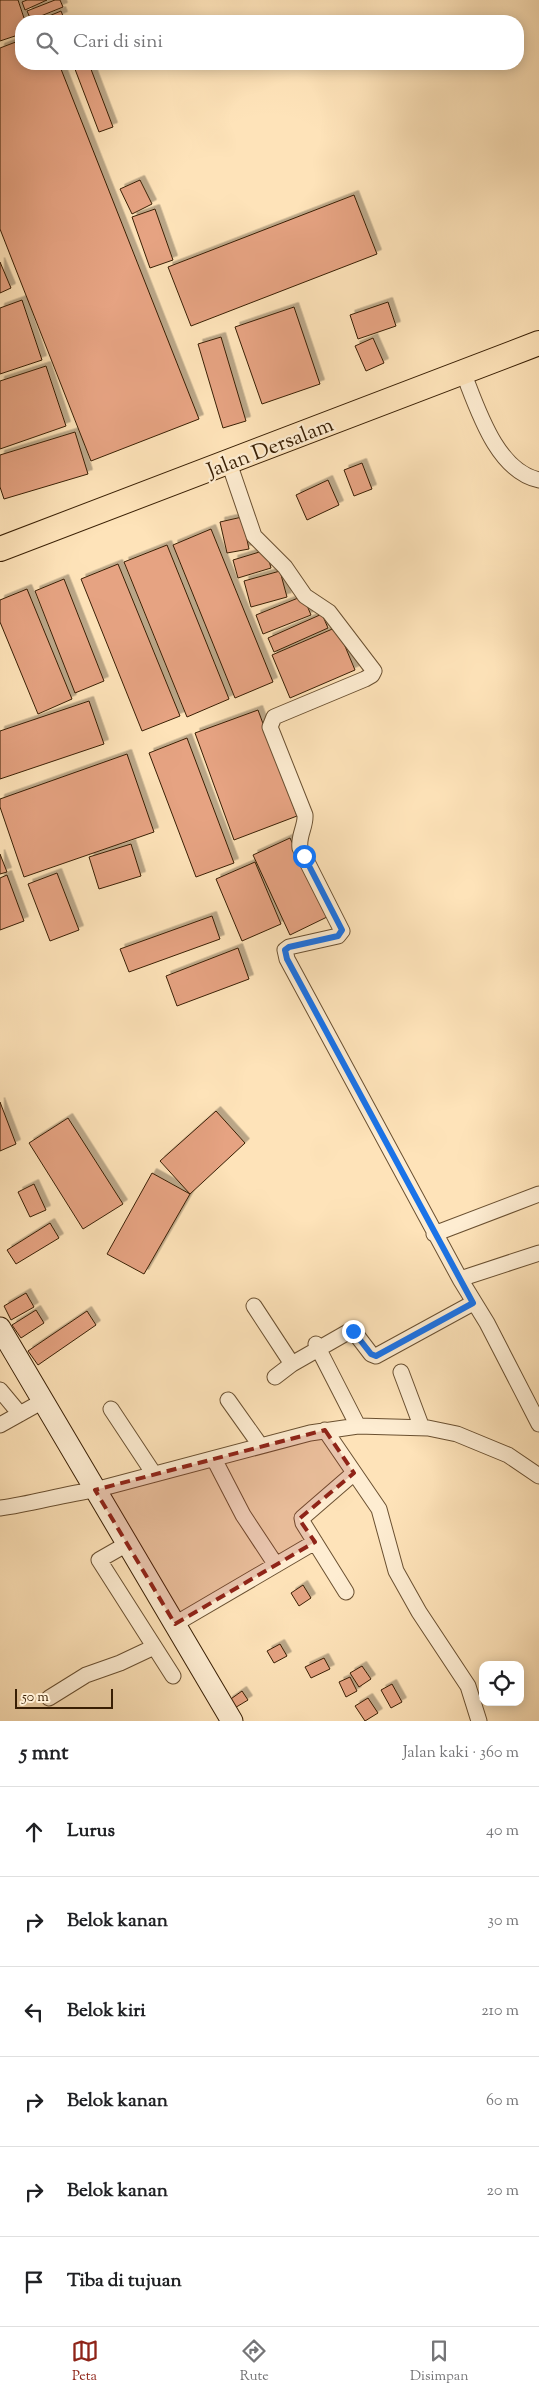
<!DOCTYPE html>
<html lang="id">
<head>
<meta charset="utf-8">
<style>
  :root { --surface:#fff; --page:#f2f2f2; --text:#202124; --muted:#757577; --line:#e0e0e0; --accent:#8f2418 }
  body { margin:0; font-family:"Sorts Mill Goudy",serif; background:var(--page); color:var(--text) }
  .controls { position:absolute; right:15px; bottom:15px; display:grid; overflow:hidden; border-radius:10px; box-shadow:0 2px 12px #0003 }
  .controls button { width:45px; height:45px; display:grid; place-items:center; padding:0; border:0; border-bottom:1px solid var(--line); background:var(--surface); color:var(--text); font:25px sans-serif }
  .scale { position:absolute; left:15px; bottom:12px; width:98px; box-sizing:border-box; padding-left:5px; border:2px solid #391f04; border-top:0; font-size:14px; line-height:18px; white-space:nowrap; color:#391f04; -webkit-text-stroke:4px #feedd2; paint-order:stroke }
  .stop { position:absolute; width:15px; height:15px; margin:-11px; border:4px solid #1a73e8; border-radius:50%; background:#fff }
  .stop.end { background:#1a73e8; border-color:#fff; box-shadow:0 1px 5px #0008 }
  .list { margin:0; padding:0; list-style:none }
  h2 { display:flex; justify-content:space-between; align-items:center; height:65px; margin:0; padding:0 20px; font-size:21px }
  h2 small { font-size:16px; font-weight:400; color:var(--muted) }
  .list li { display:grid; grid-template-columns:32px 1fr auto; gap:15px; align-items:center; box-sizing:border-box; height:90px; padding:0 20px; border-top:1px solid var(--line) }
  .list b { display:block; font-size:19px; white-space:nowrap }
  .list em { font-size:16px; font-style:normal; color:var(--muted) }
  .icon { flex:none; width:28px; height:28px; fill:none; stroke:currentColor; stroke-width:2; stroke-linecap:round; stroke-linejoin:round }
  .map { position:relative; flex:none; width:539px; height:1721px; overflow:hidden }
  .search { position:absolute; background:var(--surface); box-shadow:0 2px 12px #0003; left:15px; right:15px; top:15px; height:55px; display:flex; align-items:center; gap:12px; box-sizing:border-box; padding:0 18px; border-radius:20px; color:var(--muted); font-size:19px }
  .sheet { height:605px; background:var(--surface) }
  nav { display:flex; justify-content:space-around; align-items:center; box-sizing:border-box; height:70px; border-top:1px solid var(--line); background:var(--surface); font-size:14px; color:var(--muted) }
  nav a { display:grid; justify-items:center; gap:2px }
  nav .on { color:var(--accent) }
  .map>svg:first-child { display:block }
</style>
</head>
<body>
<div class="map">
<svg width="539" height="1721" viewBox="0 0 539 1721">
  <defs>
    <filter id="shadow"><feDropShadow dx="4.5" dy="-4.5" stdDeviation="0" flood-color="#0004"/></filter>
  </defs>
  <rect width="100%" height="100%" fill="#fee3b9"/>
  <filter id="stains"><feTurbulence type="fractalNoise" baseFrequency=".004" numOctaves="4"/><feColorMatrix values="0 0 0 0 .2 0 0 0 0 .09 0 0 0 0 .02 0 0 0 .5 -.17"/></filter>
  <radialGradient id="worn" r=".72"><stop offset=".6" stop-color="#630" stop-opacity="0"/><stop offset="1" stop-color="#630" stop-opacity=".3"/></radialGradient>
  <!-- building -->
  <path fill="#e6a382" stroke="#391f04" filter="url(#shadow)" d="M 0,0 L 18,0 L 25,21 L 21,21 L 21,34 L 0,41 Z
    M 27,0 L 47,0 L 25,10 L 22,2 Z
    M 55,0 L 60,0 L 63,7 L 31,20 L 27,11 Z
    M 61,11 L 63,16 L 52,21 L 37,21 Z
    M 21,40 L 21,64 L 59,64 L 199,419 L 91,461 L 0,229 L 0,48 Z
    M 73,64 L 89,64 L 113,127 L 99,132 Z
    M 140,180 L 152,204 L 132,214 L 120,189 Z
    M 354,195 L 377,254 L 191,326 L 168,267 Z
    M 155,209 L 173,260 L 150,268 L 132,217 Z
    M 0,262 L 11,288 L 0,293 Z
    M 22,300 L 42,360 L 0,374 L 0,308 Z
    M 388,302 L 396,326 L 358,339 L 350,315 Z
    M 294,307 L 320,384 L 262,404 L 235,327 Z
    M 221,337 L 246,421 L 223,428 L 198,344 Z
    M 373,338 L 384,363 L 366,371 L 355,346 Z
    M 46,366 L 66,426 L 0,449 L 0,381 Z
    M 75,432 L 88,474 L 4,499 L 0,487 L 0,455 Z
    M 362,463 L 372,489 L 354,496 L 344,470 Z
    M 328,480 L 339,505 L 307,520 L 296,495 Z
    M 242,517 L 249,549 L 227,553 L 220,522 Z
    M 211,529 L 273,682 L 235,698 L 173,545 Z
    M 167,545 L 229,699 L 187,717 L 124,562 Z
    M 266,550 L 271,568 L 238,578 L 233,560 Z
    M 118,564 L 180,716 L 142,731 L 81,579 Z
    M 280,571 L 287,597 L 251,607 L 244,581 Z
    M 64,579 L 104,681 L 75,693 L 35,591 Z
    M 27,589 L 72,699 L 38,714 L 0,622 L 0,600 Z
    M 303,596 L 311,615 L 263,634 L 256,615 Z
    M 322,614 L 328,628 L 274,652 L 268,638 Z
    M 337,627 L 355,670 L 290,698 L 272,655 Z
    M 89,701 L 104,744 L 0,779 L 0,731 Z
    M 258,710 L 297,816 L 234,840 L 195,733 Z
    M 187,738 L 234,863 L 196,877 L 149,753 Z
    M 127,754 L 154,832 L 24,877 L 0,807 L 0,799 Z
    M 290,838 L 327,917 L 290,935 L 253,855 Z
    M 131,844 L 141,876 L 99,889 L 89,857 Z
    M 0,854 L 7,872 L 0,874 Z
    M 255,862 L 281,924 L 242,941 L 216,879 Z
    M 57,873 L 79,930 L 50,941 L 28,884 Z
    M 7,875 L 24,921 L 0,930 L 0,878 Z
    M 212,916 L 220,939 L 129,972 L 120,949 Z
    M 238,948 L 249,979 L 177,1006 L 166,976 Z
    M 0,1102 L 16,1144 L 0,1151 Z
    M 216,1111 L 245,1143 L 190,1194 L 160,1161 Z
    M 68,1118 L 123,1204 L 83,1229 L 29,1143 Z
    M 152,1173 L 190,1194 L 144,1274 L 107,1254 Z
    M 34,1184 L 46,1210 L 30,1217 L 18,1192 Z
    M 50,1223 L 59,1238 L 16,1264 L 7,1250 Z
    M 26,1293 L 34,1307 L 11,1320 L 4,1306 Z
    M 36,1310 L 44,1323 L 21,1338 L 12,1325 Z
    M 87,1311 L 96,1325 L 38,1365 L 28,1351 Z
    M 303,1585 L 311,1598 L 299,1606 L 291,1593 Z
    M 280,1644 L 287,1656 L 274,1663 L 267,1651 Z
    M 324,1658 L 330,1669 L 311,1678 L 305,1667 Z
    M 362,1666 L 371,1679 L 359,1687 L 350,1673 Z
    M 350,1677 L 357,1691 L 346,1697 L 339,1682 Z
    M 392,1684 L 402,1702 L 391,1708 L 381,1690 Z
    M 242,1691 L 248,1700 L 233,1709 L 228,1701 Z
    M 368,1698 L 378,1713 L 365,1721 L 355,1706 Z"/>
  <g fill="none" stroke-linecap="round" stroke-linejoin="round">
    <defs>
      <path id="street" d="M 463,372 C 477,407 496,471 539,480
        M 229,463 L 254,536 L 285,567 L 305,596 L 329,612 L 374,671 L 372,675 L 365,679 L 274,717 L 270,727 L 305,815 C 306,826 298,836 300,848 L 342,931 L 338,936 L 289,947 L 285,950 L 287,959 L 460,1279 L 539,1253
        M 434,1234 L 539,1194
        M 460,1279 L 487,1323 L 539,1424
        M 254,1306 L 292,1364
        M 316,1344 L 358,1426
        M 401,1372 L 422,1428
        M 275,1377 L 292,1364 L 348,1332 L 355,1333 L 371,1354 L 376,1356 L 473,1303
        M 0,1390 L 20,1414
        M 228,1400 L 260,1445
        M 111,1409 L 154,1474
        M 0,1425 L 43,1401
        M 325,1430 L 379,1509 L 396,1571 L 419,1612 L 468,1686 L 479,1721
        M 214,1459 L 243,1515 L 276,1565
        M 0,1508 C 32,1504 63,1494 95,1490 L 310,1433 L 358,1426 L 428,1428 L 457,1434 L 508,1455 L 539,1476
        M 127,1544 L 99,1560 L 173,1676
        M 346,1592 L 303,1523 L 302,1518 L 354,1473
        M 175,1624 L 315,1542
        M 49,1698 L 86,1675 L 120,1663 L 154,1647"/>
      <path id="secondary" d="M 0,1328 L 232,1721"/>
      <path id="primary" d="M 0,549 L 539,343"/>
    </defs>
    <!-- street casing -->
    <use href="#street" stroke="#6a5031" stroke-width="17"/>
    <!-- secondary casing -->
    <use href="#secondary" stroke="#391f04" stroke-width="23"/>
    <!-- primary casing -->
    <use href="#primary" stroke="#391f04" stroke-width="26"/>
    <!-- street -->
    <use href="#street" stroke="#feedd2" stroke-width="15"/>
    <!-- secondary -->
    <use href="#secondary" stroke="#feedd2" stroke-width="21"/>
    <!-- primary -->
    <use href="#primary" stroke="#fee3b9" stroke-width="24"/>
  </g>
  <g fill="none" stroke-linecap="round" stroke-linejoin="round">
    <!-- route -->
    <path stroke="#1a73e8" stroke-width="6" d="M 304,856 L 342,930 L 338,936 L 289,947 L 285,950 L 287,959 L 473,1303 L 376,1356 L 371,1354 L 353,1331"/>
  </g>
  <!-- marked area -->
  <path fill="#8f2418" fill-opacity="0.2" stroke="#8f2418" stroke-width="4" stroke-dasharray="10 6" stroke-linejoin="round" d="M 325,1430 L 354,1473 L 299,1519 L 315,1542 L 175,1624 L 95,1490 Z"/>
  <g text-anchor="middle" stroke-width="4.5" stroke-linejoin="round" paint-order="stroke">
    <!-- street labels -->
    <g font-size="21" fill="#391f04" stroke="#feedd2">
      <text transform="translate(270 447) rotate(-21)" y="7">Jalan Dersalam</text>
    </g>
  </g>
  <rect width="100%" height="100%" filter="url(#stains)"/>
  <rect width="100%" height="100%" fill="url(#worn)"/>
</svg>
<div class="controls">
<button><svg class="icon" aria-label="locate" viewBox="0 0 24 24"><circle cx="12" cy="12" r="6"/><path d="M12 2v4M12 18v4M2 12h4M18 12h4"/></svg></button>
</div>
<div class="scale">50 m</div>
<div class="stop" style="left:304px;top:856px"></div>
<div class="stop end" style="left:353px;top:1331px"></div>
<div class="search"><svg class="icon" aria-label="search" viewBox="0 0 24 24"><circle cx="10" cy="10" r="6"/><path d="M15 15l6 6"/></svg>Cari di sini</div>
</div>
<section class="sheet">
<h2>5 mnt<small>Jalan kaki · 360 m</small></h2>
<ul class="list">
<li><svg class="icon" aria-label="ahead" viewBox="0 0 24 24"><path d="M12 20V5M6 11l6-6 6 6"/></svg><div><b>Lurus</b></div><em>40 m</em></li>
<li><svg class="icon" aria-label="right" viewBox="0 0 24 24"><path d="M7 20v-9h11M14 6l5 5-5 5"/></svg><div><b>Belok kanan</b></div><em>30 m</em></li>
<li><svg class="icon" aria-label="left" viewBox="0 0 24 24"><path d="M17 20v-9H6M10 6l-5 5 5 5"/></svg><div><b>Belok kiri</b></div><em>210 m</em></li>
<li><svg class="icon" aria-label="right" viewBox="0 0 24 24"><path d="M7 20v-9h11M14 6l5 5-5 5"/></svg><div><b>Belok kanan</b></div><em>60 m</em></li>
<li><svg class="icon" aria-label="right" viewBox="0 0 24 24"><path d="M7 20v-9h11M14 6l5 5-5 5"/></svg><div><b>Belok kanan</b></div><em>20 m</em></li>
<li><svg class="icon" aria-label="arrive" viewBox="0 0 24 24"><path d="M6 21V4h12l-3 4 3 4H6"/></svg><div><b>Tiba di tujuan</b></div></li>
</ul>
</section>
<nav>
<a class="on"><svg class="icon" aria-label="map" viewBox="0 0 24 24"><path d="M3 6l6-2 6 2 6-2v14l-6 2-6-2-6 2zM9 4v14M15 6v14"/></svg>Peta</a>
<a><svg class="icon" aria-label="directions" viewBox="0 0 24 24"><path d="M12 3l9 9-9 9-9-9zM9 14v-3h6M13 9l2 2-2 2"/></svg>Rute</a>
<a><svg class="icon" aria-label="saved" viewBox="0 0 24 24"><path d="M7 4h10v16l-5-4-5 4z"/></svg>Disimpan</a>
</nav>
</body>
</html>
